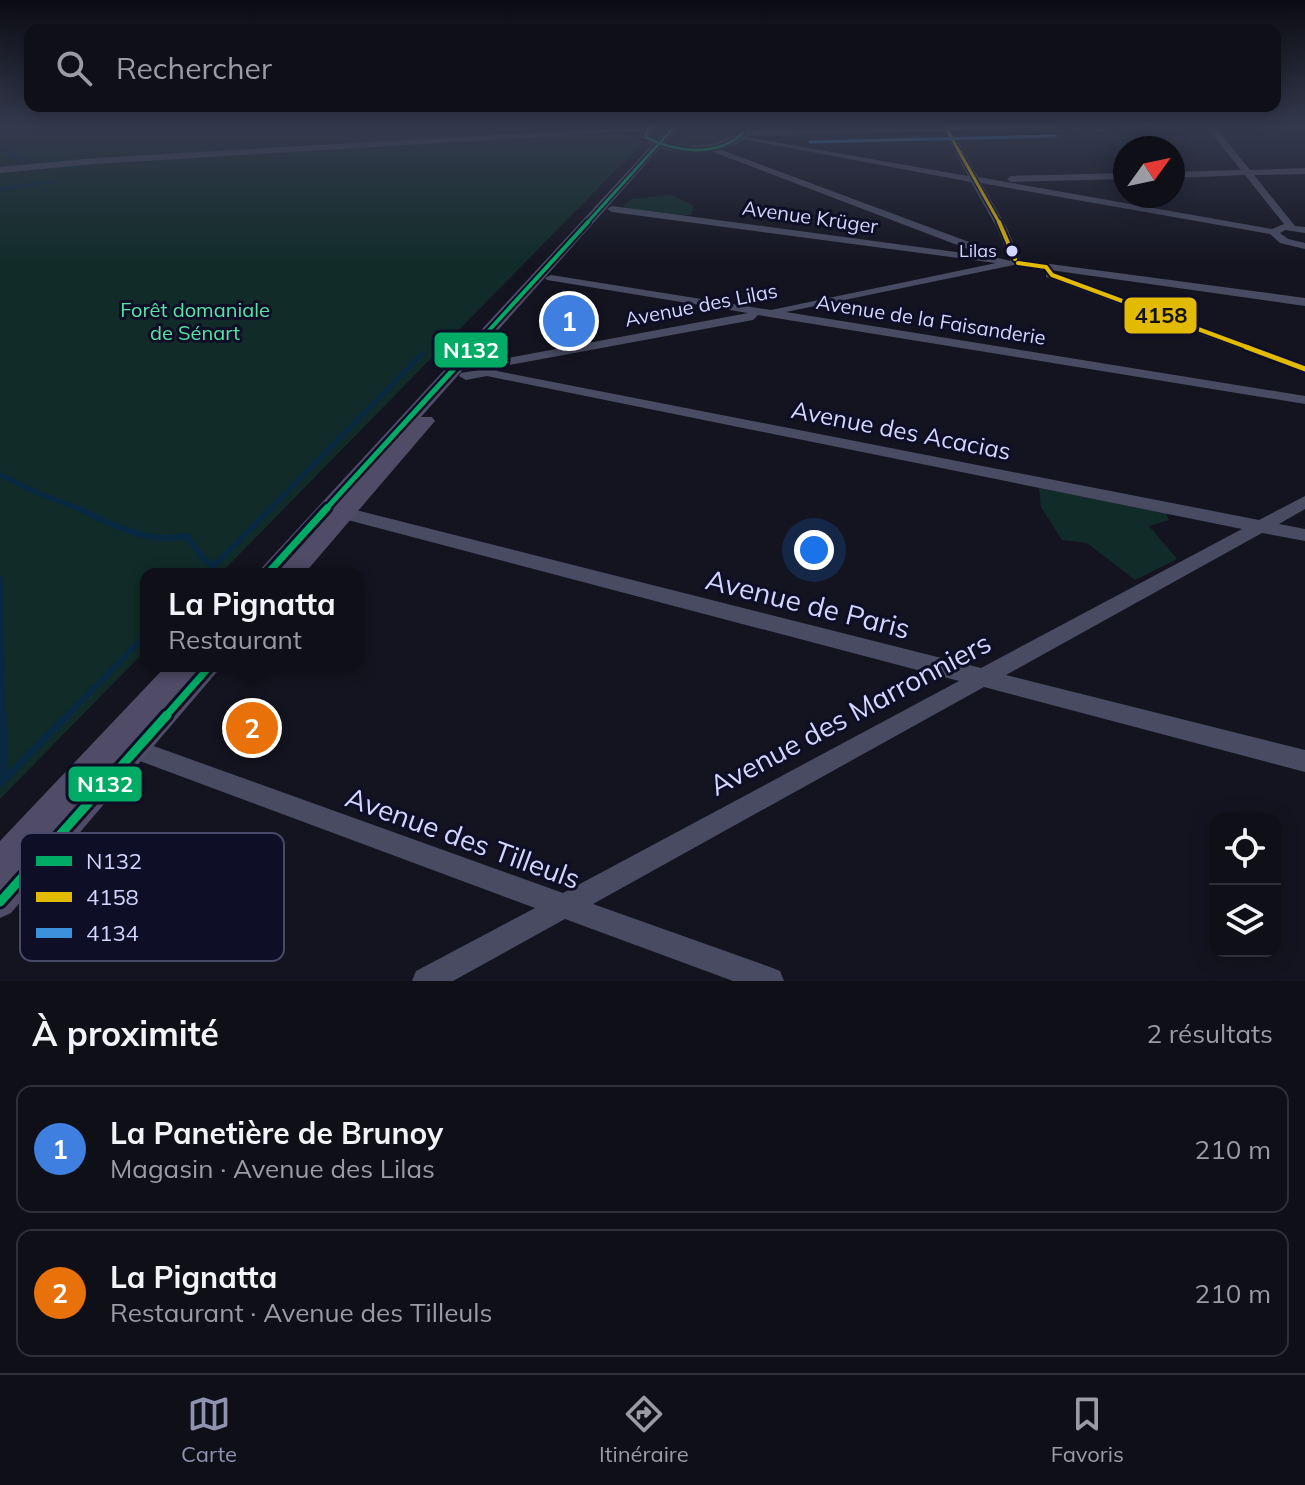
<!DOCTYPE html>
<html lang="fr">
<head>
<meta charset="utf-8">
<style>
  :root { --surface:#0f0f18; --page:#1d1d25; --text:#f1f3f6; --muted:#9b9ca2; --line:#2f2f37; --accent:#9092b1 }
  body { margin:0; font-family:Mulish,sans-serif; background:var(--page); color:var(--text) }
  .controls { position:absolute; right:24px; bottom:24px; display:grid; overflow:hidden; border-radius:16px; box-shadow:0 4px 20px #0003 }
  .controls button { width:72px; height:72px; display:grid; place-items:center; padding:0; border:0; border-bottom:2px solid var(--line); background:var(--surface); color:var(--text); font:40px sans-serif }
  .compass { position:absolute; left:1113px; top:136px; width:72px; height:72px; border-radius:50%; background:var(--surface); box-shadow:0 4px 20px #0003; rotate:57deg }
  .you { position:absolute; left:814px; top:550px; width:28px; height:28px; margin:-20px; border:6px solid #fff; border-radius:50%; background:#1a73e8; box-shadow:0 0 0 12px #1a73e833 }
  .badge { display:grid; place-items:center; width:52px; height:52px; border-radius:50%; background:var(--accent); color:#fff; font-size:26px; font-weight:700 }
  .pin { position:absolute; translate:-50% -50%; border:4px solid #fff; box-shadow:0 2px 8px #0006 }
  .popup { position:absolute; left:140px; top:568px; width:224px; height:104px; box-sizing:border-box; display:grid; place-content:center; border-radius:16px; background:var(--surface); filter:drop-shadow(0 2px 6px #0005); font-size:26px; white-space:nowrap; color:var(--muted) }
  .popup b { font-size:30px; color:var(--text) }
  .popup::after { content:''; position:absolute; left:50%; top:100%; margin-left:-16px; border:16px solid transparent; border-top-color:var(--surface) }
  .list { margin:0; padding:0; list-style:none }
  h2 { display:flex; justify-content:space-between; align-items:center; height:104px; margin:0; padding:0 32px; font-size:34px }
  h2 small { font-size:26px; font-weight:400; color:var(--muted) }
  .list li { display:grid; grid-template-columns:52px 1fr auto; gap:24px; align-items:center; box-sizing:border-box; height:128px; margin:0 16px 16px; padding:0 16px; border:2px solid var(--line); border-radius:16px }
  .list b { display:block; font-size:30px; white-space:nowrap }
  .list p { margin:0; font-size:26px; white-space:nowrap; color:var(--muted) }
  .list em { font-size:26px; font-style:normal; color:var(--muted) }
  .icon { flex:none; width:44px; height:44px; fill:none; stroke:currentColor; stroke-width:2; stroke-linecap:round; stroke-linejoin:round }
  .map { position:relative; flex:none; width:1305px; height:981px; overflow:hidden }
  .search { position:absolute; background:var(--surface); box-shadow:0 4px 20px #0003; left:24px; right:24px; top:24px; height:88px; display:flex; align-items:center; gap:20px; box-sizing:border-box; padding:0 28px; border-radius:16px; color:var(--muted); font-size:30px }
  .sheet { height:392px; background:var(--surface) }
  nav { display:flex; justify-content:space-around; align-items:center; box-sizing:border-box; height:112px; border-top:2px solid var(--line); background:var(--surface); font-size:22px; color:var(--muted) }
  nav a { display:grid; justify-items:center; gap:4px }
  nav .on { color:var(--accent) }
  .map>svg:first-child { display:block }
</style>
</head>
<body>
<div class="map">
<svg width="1305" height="981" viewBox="0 0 1305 981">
  <rect width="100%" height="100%" fill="#141420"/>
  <!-- green -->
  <path fill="#112c28" d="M 0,126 L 566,126 L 556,131 L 626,128 L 624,134 L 644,141 L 220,574 L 146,574 L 146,650 L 0,799 Z
    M 692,126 L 728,126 L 735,134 C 721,148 694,149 675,145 Z
    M 1121,127 L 1146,142 L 1115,147 L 1117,142 L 1100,135 L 1108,132 L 1092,132 L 1094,137 L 1083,136 L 1070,128 Z
    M 672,195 L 694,206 L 691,215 L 649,215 L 623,206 L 631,199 Z
    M 1039,488 L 1166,513 L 1169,520 L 1149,526 L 1177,559 L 1135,580 L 1087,543 L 1062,540 L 1041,507 Z"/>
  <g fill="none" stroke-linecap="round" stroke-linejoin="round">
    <!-- stream-far3 -->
    <path stroke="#092842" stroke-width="3" d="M 0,150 L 26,161
      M 1,189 L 52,181"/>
    <!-- stream-far2 -->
    <path stroke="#092842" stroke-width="5" d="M 0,474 C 25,490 54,498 81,510
      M 269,510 L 422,354"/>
    <!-- stream-far1 -->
    <path stroke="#092842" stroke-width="6" d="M 77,508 C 111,524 148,545 187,536 L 204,560 L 215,566
      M 206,574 L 271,508
      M 0,579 L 3,717
      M 66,717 L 146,635"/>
    <!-- stream -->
    <path stroke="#092842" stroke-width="7" d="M 3,715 L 4,780
      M 0,784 L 68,715"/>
    <!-- minor -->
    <path fill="#484b61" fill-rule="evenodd" d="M 652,126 L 655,130 L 95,164 L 0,173 L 0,167 L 95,158 Z
      M 946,126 L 950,128 L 978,177 L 1272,229 L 1284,224 L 1245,175 L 1173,178 L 1173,172 L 1241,170 L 1206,126 L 1214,126 L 1250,170 L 1305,168 L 1305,174 L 1254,175 L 1295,226 L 1305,227 L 1305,233 L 1285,230 L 1280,233 L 1288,239 L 1305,243 L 1305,249 L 1280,243 L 1270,234 L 981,183 L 1007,228 L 1020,260 L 1305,298 L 1305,306 L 1014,265 L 786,312 L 1305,396 L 1305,404 L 758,315 L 753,320 L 499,367 L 497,371 L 1259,520 L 1305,496 L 1305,509 L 1279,524 L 1305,529 L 1305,541 L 1262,533 L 1006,675 L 1305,750 L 1305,772 L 984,687 L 593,904 L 770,967 L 780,971 L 784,981 L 733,981 L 565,919 L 453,981 L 412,981 L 416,971 L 535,908 L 129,757 L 126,750 L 129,743 L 137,740 L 563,893 L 959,681 L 344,519 L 338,517 L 336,513 L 338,509 L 344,507 L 981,668 L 1242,529 L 487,376 L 466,380 L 459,376 L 461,373 L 485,369 L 487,365 L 478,354 L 484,350 L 497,360 L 748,313 L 547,280 L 545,278 L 551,275 L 771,310 L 996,263 L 612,212 L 607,209 L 612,206 L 986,256 L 708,150 L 711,146 L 996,252 L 997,254 L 994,257 L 1011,261 L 997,228 L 971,182 L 736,138 L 740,136 L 968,176 L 942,128 Z
      M 1125,173 L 1125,179 L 1011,182 L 1007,179 L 1011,176 Z
      M 1046,273 L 1054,273 L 1305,364 L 1305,373 L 1046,277 Z"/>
    <!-- major -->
    <path fill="#504b67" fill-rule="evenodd" d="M 650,126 L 663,126 L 650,136 L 657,140 L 670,126 L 680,126 L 665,143 C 693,150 721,145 743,130 L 1061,126 L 1056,129 L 746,136 C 729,156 684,155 660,148 L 421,417 L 432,417 L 435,421 L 304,574 L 256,574 L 652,145 L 640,137 L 645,128 Z
      M 166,666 L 222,666 L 11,913 L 0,918 L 0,841 Z"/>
    <defs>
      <path id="bus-1-far4" d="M 658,126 L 648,130 L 645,137 C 675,152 717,158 743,133
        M 586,224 L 675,126"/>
      <path id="bus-1-far3" d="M 472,349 L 588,222"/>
      <path id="bus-1-far2" d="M 325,510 L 474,347"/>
      <path id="bus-1-far1" d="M 267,574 L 327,508
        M 165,717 L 210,666"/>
      <path id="bus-1" d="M 0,902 L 167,715"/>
      <path id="bus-2-far2" d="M 1000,224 L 946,128 L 1056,126"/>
      <path id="bus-2-far1" d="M 999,222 L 1015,259
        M 1018,263 L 1046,267 L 1052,275 L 1252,349"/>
      <path id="bus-2" d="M 1246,347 L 1305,369"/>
      <path id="bus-3" d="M 810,142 L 1056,136"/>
    </defs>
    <!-- bus-1-far4 casing -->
    <use href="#bus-1-far4" stroke="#0e0e26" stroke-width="6"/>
    <!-- bus-1-far3 casing -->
    <use href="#bus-1-far3" stroke="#0e0e26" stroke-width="8"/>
    <!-- bus-1-far2 casing -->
    <use href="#bus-1-far2" stroke="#0e0e26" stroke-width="10"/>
    <!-- bus-1-far1 casing -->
    <use href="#bus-1-far1" stroke="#0e0e26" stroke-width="13"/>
    <!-- bus-1 casing -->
    <use href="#bus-1" stroke="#0e0e26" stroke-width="15"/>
    <!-- bus-2-far2 casing -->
    <use href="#bus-2-far2" stroke="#0e0e26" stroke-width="6"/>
    <!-- bus-2-far1 casing -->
    <use href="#bus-2-far1" stroke="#0e0e26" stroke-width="8"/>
    <!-- bus-2 casing -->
    <use href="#bus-2" stroke="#0e0e26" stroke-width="10"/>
    <!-- bus-3 casing -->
    <use href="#bus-3" stroke="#0e0e26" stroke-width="6"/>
    <!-- bus-1-far4 -->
    <use href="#bus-1-far4" stroke="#00ab66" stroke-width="3"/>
    <!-- bus-1-far3 -->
    <use href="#bus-1-far3" stroke="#00ab66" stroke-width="4"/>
    <!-- bus-1-far2 -->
    <use href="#bus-1-far2" stroke="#00ab66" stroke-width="5"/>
    <!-- bus-1-far1 -->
    <use href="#bus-1-far1" stroke="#00ab66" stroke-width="7"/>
    <!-- bus-1 -->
    <use href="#bus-1" stroke="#00ab66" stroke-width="9"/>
    <!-- bus-2-far2 -->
    <use href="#bus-2-far2" stroke="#e2ba00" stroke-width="3"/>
    <!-- bus-2-far1 -->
    <use href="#bus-2-far1" stroke="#e2ba00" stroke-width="4"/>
    <!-- bus-2 -->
    <use href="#bus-2" stroke="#e2ba00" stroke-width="5"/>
    <!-- bus-3 -->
    <use href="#bus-3" stroke="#3c91dc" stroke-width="3"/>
  </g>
  <!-- sky -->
  <linearGradient id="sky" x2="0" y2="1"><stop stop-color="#0b0b12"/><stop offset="0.48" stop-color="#343a4e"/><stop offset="1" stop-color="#343a4e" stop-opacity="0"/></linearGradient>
  <rect width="1305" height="263" fill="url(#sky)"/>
  <!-- markers -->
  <circle fill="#d3d6ff" stroke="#0e0e26" stroke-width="3" cx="1012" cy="251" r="7"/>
  <g text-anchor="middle" stroke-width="6" stroke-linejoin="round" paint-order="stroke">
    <!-- far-bus labels -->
    <g font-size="18" fill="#d3d6ff" stroke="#0e0e26" text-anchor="end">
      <text x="997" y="257">Lilas</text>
    </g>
    <!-- far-street labels -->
    <g font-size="20" fill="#d3d6ff" stroke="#0e0e26">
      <text transform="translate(810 217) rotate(8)" y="7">Avenue Krüger</text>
      <text transform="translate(701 305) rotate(-11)" y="7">Avenue des Lilas</text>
      <text transform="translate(931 320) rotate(9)" y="7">Avenue de la Faisanderie</text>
    </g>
    <!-- far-park labels -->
    <g font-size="20" fill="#59e4a7" stroke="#0e0e26">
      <text x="195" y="317">Forêt domaniale<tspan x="195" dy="23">de Sénart</tspan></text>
    </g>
    <!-- street labels -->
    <g font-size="24" fill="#d3d6ff" stroke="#0e0e26">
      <text transform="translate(901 431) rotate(11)" y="8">Avenue des Acacias</text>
    </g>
    <!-- near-street labels -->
    <g font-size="28" fill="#d3d6ff" stroke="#0e0e26">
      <text transform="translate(808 604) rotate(14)" y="10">Avenue de Paris</text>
      <text transform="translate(850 714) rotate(-28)" y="10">Avenue des Marronniers</text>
      <text transform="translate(463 838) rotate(20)" y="10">Avenue des Tilleuls</text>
    </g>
  </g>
  <!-- legend -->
  <rect x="20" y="833" width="264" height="128" rx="12" fill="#0e0e26" stroke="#494a67" stroke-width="2"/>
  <rect x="36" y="856" width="36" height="10" fill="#00ab66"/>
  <rect x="36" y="892" width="36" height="10" fill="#e2ba00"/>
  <rect x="36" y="928" width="36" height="10" fill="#3c91dc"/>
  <g font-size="22" fill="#d3d6ff">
    <text x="86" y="869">N132</text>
    <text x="86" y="905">4158</text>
    <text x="86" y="941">4134</text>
  </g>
  <g stroke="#0e0e26" stroke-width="3">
    <rect x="1123" y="296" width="75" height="39" rx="8" fill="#e2ba00"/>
    <rect x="433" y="331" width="76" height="38" rx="8" fill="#00ab66"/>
    <rect x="67" y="765" width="76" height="38" rx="8" fill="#00ab66"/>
  </g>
  <g font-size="22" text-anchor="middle" font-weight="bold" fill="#fff">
    <text x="471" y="358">N132</text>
    <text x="105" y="792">N132</text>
  </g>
  <g font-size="22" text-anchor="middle" font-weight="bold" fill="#111">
    <text x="1161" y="323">4158</text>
  </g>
</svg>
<div class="controls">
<button><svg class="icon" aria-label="locate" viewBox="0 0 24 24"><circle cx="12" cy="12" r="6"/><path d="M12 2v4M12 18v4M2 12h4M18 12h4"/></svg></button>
<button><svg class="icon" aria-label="layers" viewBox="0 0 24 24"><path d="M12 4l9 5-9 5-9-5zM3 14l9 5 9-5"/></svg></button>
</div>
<svg class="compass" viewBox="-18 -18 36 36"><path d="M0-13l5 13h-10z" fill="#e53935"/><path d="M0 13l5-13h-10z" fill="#9b9ca2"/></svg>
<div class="you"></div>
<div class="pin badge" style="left:569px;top:321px;background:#3f7fe0">1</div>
<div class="pin badge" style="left:252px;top:728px;background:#e8710a">2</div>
<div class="popup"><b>La Pignatta</b>Restaurant</div>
<div class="search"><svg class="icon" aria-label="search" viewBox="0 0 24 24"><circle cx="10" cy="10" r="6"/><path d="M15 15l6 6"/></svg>Rechercher</div>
</div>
<section class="sheet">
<h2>À proximité<small>2 résultats</small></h2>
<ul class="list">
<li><span class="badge" style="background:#3f7fe0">1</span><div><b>La Panetière de Brunoy</b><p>Magasin · Avenue des Lilas</p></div><em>210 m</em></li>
<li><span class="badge" style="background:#e8710a">2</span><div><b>La Pignatta</b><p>Restaurant · Avenue des Tilleuls</p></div><em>210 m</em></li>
</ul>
</section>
<nav>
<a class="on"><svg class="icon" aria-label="map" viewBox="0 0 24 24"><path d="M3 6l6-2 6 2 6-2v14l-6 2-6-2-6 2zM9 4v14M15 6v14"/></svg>Carte</a>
<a><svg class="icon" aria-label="directions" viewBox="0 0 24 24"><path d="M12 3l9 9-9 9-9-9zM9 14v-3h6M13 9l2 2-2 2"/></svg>Itinéraire</a>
<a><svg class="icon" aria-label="saved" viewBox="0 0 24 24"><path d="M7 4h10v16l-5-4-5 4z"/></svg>Favoris</a>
</nav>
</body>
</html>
